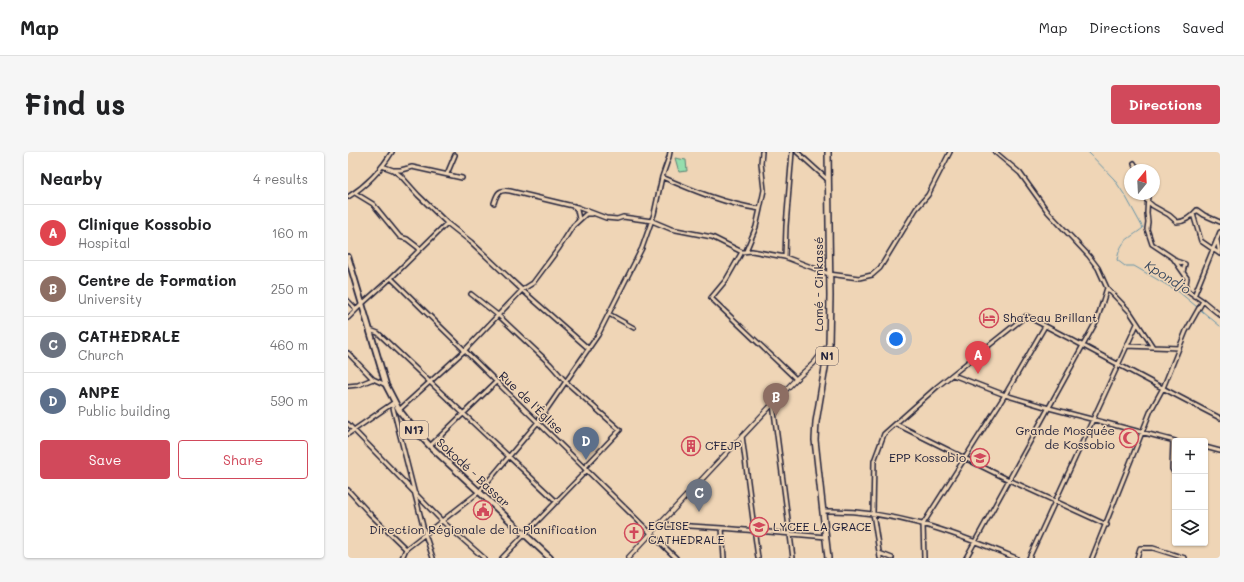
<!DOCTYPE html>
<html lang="en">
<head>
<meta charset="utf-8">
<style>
  :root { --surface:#fff; --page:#f6f6f6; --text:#202124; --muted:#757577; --line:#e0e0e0; --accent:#d1495b }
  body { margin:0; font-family:Mali,sans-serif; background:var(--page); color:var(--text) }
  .controls { position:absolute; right:12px; bottom:12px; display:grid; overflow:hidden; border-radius:4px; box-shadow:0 1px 3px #0004 }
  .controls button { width:36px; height:36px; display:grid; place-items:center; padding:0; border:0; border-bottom:1px solid var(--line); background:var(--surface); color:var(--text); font:20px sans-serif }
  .compass { position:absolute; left:776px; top:12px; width:36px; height:36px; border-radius:50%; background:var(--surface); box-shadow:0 1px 3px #0004; rotate:18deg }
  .you { position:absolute; left:548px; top:187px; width:14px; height:14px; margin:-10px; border:3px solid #fff; border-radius:50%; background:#1a73e8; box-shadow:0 0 0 6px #1a73e833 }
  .badge { display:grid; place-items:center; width:26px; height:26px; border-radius:50%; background:var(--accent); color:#fff; font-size:13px; font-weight:700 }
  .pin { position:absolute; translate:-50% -33px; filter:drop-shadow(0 1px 2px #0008) }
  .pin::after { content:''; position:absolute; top:21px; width:14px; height:12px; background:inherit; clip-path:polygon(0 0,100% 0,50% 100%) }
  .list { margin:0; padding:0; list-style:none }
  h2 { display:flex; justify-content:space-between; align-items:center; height:52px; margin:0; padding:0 16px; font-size:17px }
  h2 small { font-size:13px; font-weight:400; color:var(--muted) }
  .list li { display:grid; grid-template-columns:26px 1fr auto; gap:12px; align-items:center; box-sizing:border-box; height:56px; padding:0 16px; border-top:1px solid var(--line) }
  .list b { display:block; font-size:15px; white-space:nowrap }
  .list p { margin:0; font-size:13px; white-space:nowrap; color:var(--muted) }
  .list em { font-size:13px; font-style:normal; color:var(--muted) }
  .actions { display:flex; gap:8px; padding:12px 16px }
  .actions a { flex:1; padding:9px 0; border:1px solid var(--accent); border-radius:4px; text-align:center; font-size:14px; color:var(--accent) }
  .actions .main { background:var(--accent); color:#fff }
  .icon { flex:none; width:22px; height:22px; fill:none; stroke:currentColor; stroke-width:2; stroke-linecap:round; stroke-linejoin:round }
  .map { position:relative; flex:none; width:872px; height:406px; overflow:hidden; border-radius:4px }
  header { display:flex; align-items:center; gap:24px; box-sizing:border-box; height:56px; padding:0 20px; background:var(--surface); border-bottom:1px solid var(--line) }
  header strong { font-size:19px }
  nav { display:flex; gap:22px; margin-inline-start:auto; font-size:14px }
  .intro { display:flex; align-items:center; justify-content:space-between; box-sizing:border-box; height:96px; padding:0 24px }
  h1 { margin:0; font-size:28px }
  .button { padding:10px 18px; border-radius:4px; background:var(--accent); color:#fff; font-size:14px; font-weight:700 }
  main { display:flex; gap:24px; padding:0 24px }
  aside { flex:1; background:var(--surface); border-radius:4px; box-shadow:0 1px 3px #0004 }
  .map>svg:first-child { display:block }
</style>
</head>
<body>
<header>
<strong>Map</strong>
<nav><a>Map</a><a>Directions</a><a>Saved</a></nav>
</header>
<div class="intro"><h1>Find us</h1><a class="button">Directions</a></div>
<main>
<aside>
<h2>Nearby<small>4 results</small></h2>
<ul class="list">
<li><span class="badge" style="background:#e0444e">A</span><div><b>Clinique Kossobio</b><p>Hospital</p></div><em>160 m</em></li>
<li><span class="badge" style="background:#8d6e63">B</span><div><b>Centre de Formation</b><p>University</p></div><em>250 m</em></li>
<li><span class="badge" style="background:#6b7280">C</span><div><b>CATHEDRALE</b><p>Church</p></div><em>460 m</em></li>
<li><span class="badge" style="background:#5c6f8a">D</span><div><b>ANPE</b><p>Public building</p></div><em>590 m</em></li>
</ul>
<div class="actions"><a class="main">Save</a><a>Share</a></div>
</aside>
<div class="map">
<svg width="872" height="406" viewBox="0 0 872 406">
  <rect width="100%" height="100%" fill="#efd5b6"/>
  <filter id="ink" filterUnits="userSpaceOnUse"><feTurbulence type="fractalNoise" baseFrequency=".025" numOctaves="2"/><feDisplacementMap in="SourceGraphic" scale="8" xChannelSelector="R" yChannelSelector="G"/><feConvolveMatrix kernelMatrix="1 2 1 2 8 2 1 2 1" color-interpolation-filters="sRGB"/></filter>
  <g filter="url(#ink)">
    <!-- green -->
    <path fill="#94dead" stroke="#5b8074" d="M 327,6 L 338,8 L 339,19 L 331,20 Z"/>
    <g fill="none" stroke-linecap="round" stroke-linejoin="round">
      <!-- stream -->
      <path stroke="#6593a8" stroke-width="1" d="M 740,0 L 766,27 L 778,45 L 795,76 C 780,88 773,87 769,108 L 777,114 L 786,114 L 831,140 L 872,174"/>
      <defs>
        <path id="minor" d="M 449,0 L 480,28
          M 647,0 L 672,21 L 700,60 L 741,104 L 750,116 L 759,136 L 782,160 L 805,195 L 831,196
          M 786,11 L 790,18
          M 34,14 L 45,18 L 53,24 L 70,43 L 99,71 L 123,90 L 173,137 L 241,197
          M 45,18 L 53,18 L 64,15 L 114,26
          M 99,22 L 107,3
          M 314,25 C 346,39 378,52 412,57 L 408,75 L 398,99
          M 7,41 L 25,52 L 52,85 L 59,87 L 72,97
          M 0,45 C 19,33 32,20 44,0
          M 799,49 L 805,54 L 821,63 L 829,70 C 837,70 844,64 849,58 L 856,63 L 872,70
          M 146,51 C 149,42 150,37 162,39 L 229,55 L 258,66 L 269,67 L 275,65 L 304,69 L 323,77 L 364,85 L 394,100 L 404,99 L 437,105 L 481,122 L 511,126 L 524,123 L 532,116 L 568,57 L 580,43 L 602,0
          M 226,54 L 229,58 L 231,67
          M 412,57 L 416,38 L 413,11 L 414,0
          M 845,62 L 853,89 L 872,102
          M 869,88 L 872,102
          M 394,100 L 378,128 L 363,146 L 448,227
          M 437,105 L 438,74 L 444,0
          M 828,109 L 837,112 L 835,120
          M 43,126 L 328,406
          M 123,142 L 151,164 L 202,212 L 218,230 L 272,278 L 236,316
          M 846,144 L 872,80
          M 0,149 L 8,157
          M 855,149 L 872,163
          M 261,162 L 286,176
          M 0,166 L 14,152 L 43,126 L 99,71
          M 22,178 L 30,181 L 209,350
          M 779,194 L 805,195
          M 0,201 L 25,227 L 38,233
          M 605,223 L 657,243 L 701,256 L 827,289
          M 0,234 L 10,233 L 25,227
          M 44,252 L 77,382 L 85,406
          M 425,252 L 445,406
          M 51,258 L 116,199 L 174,138 L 185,131 L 211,96 L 225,74 L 238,62 L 244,62
          M 0,272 L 94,369 L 136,406
          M 548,272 L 661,328 L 759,373
          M 0,282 L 45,251
          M 394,284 L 410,406
          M 825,289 L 824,317 L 827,322
          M 82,294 L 148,230
          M 857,295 L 872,299
          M 0,338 L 22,362 L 58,397
          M 475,359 C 544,357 605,380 668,406
          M 311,372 L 374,376 L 478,385
          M 374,376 L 376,406
          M 531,401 L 544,406
          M 54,406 L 58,397 L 131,340 L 190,270 L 250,183 L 294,96 L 306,62 L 314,25 L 321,5 L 322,0
          M 154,406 L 239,318
          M 532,406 L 525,361 L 526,309 L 536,282 L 590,234 L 678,164 C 743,197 807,233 872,266
          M 576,406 L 575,372 L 657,243 L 697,174
          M 618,406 L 749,168 L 759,136
          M 681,406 L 789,172
          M 744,406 L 803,258 L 815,236 L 838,179 L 855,149 L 837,137 L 839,126 L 825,106 L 804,92 L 799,77 L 800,70 L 799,61 L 800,42
          M 789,406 L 792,396 L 805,396 L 837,406"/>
        <path id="tertiary" d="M 280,406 L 448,227 L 466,211 L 480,193"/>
        <path id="primary" d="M 0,105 L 38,233 L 51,258 L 66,277 L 82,294 L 202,406"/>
        <path id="trunk" d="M 480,0 L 482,144 L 481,192 L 468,270 L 467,288 L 480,406"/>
      </defs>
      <!-- minor casing -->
      <use href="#minor" stroke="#22223b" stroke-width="6"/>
      <!-- tertiary casing -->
      <use href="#tertiary" stroke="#22223b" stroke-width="6"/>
      <!-- primary casing -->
      <use href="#primary" stroke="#22223b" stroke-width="8"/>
      <!-- trunk casing -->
      <use href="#trunk" stroke="#22223b" stroke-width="8"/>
      <!-- minor -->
      <use href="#minor" stroke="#efd5b6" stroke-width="3"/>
      <!-- tertiary -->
      <use href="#tertiary" stroke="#efd5b6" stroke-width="3.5"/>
      <!-- primary -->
      <use href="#primary" stroke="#efd5b6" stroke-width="4.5"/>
      <!-- trunk -->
      <use href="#trunk" stroke="#efd5b6" stroke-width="5"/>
    </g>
  </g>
  <!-- icons -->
  <defs>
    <symbol id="hotel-ring" viewBox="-11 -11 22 22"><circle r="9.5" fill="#efd5b6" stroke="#d1495b" stroke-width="1.5"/><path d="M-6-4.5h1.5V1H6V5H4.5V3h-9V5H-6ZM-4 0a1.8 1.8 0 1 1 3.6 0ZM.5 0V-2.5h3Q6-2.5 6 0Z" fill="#d1495b"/></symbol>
    <symbol id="mosque-ring" viewBox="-11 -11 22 22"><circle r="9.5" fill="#efd5b6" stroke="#d1495b" stroke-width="1.5"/><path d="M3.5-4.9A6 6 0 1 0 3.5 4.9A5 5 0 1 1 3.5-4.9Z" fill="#d1495b"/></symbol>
    <symbol id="building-ring" viewBox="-11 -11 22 22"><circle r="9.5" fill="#efd5b6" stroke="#d1495b" stroke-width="1.5"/><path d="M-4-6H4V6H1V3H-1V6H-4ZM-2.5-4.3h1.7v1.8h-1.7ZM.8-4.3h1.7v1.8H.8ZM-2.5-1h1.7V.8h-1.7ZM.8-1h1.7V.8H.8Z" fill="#d1495b"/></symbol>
    <symbol id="school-ring" viewBox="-11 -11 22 22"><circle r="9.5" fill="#efd5b6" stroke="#d1495b" stroke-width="1.5"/><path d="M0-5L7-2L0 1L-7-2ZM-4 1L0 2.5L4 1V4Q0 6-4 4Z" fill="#d1495b"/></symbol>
    <symbol id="civic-ring" viewBox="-11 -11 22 22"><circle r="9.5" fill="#efd5b6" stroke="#d1495b" stroke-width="1.5"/><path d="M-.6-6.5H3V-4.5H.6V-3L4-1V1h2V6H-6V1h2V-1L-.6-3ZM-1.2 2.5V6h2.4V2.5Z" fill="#d1495b"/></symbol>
    <symbol id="church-ring" viewBox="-11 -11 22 22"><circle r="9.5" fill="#efd5b6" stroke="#d1495b" stroke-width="1.5"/><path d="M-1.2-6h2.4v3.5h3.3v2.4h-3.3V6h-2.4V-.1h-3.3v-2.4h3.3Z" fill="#d1495b"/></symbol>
  </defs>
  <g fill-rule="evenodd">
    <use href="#hotel-ring" x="630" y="155" width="22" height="22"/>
    <use href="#mosque-ring" x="770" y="275" width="22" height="22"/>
    <use href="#building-ring" x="332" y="283" width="22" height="22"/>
    <use href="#school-ring" x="621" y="295" width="22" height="22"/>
    <use href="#civic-ring" x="124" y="347" width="22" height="22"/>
    <use href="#school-ring" x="400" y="364" width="22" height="22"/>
    <use href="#church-ring" x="275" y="370" width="22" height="22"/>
  </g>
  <g text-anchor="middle" stroke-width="3" stroke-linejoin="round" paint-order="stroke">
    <!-- shield labels -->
    <g fill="#efd5b6" stroke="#605860" stroke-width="1">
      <rect x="468" y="195" width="22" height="18" rx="3"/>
      <rect x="52" y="269" width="28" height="18" rx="3"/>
    </g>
    <g font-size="11" font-weight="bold" fill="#22223b">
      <text x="479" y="208">N1</text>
      <text x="66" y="282">N17</text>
    </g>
    <!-- street labels -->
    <g font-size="12" fill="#22223b" stroke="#efd5b6">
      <text transform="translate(471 132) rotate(-90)" y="4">Lomé - Cinkassé</text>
      <text transform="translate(183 251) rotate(44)" y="4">Rue de l'Église</text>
      <text transform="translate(125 321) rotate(43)" y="4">Sokodé - Bassar</text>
    </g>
    <!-- poi labels -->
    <g font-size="12" fill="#22223b" stroke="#efd5b6" text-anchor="start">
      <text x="655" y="170">Shateau Brillant</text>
      <text x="767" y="283" text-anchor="end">Grande Mosquée<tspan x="767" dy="14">de Kossobio</tspan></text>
      <text x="357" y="298">CFEJP</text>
      <text x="618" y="310" text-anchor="end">EPP Kossobio</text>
      <text x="300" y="378">EGLISE<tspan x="300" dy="14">CATHEDRALE</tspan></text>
      <text x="425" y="379">LYCEE LA GRACE</text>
      <text x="135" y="382" text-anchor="middle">Direction Régionale de la Planification</text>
    </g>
    <!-- water labels -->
    <g font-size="13" font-style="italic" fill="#38485f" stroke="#efd5b6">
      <text transform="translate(820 125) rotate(32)" y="5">Kpondjo</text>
    </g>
  </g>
</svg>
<div class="controls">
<button>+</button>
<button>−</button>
<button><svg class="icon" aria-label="layers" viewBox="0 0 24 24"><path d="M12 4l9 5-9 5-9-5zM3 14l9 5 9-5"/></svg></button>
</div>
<svg class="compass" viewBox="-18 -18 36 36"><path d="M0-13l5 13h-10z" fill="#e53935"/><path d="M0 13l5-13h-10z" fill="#757577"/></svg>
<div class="you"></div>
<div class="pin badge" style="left:630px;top:222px;background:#e0444e">A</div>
<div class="pin badge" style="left:428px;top:264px;background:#8d6e63">B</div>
<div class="pin badge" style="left:351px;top:360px;background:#6b7280">C</div>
<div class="pin badge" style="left:238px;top:308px;background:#5c6f8a">D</div>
</div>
</main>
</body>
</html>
